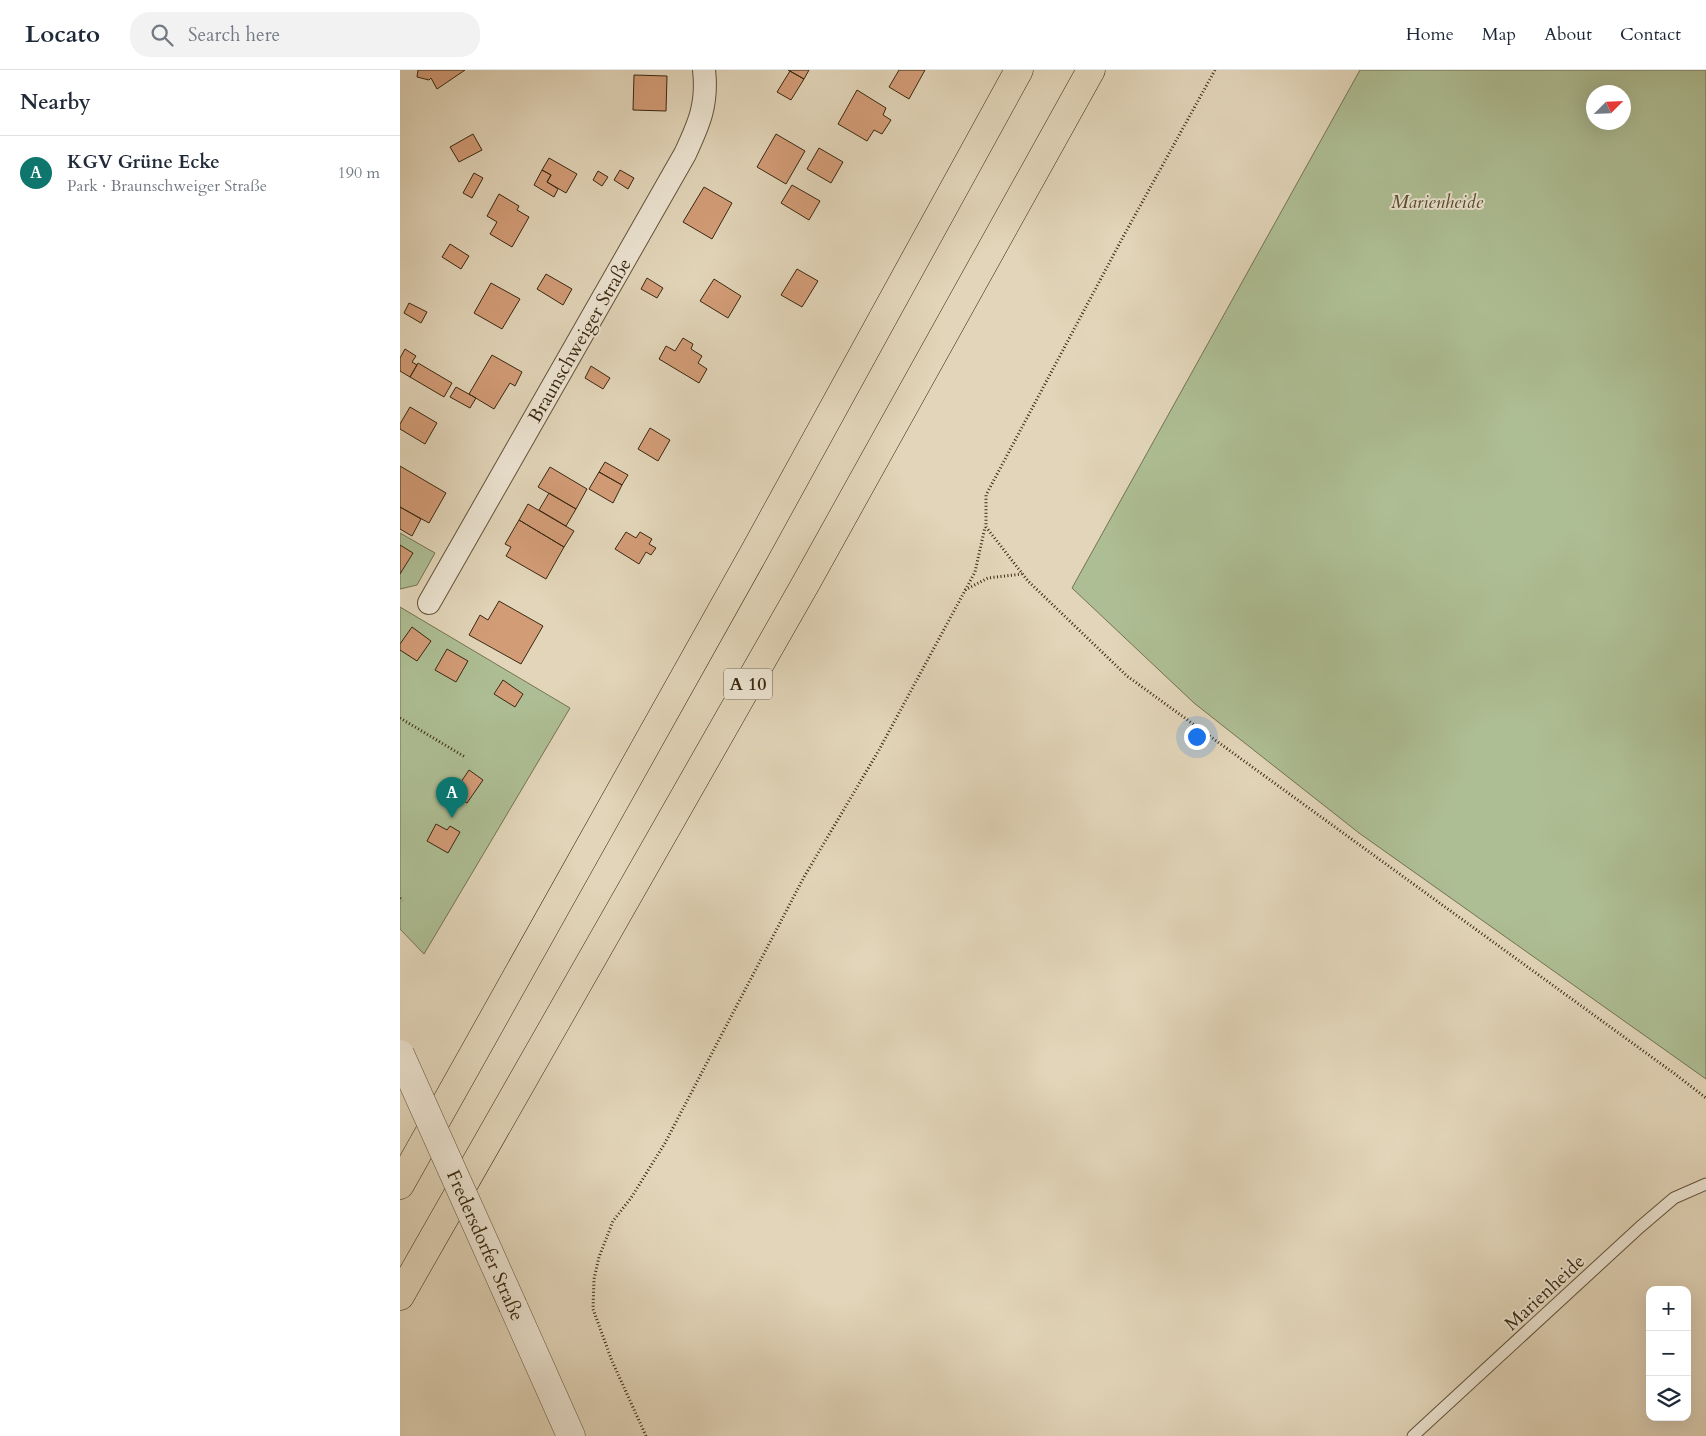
<!DOCTYPE html>
<html lang="en">
<head>
<meta charset="utf-8">
<style>
  :root { --surface:#fff; --page:#f2f2f3; --text:#1f2937; --muted:#747a83; --line:#e0e1e3; --accent:#0f766e }
  body { margin:0; font-family:Cardo,serif; background:var(--page); color:var(--text) }
  .controls { position:absolute; right:15px; bottom:15px; display:grid; overflow:hidden; border-radius:10px; box-shadow:0 5px 20px #0002 }
  .controls button { width:45px; height:45px; display:grid; place-items:center; padding:0; border:0; border-bottom:1px solid var(--line); background:var(--surface); color:var(--text); font:25px sans-serif }
  .compass { position:absolute; left:1186px; top:15px; width:45px; height:45px; border-radius:50%; background:var(--surface); box-shadow:0 5px 20px #0002; rotate:66deg }
  .you { position:absolute; left:796px; top:666px; width:18px; height:18px; margin:-12px; border:4px solid #fff; border-radius:50%; background:#1a73e8; box-shadow:0 0 0 8px #1a73e833 }
  .badge { display:grid; place-items:center; width:32px; height:32px; border-radius:50%; background:var(--accent); color:#fff; font-size:16px; font-weight:700 }
  .pin { position:absolute; translate:-50% -41px; filter:drop-shadow(0 1px 2px #0008) }
  .pin::after { content:''; position:absolute; top:26px; width:18px; height:15px; background:inherit; clip-path:polygon(0 0,100% 0,50% 100%) }
  .list { margin:0; padding:0; list-style:none }
  h2 { display:flex; justify-content:space-between; align-items:center; height:65px; margin:0; padding:0 20px; font-size:21px }
  h2 small { font-size:16px; font-weight:400; color:var(--muted) }
  .list li { display:grid; grid-template-columns:32px 1fr auto; gap:15px; align-items:center; box-sizing:border-box; height:75px; padding:0 20px; border-top:1px solid var(--line) }
  .list b { display:block; font-size:19px; white-space:nowrap }
  .list p { margin:0; font-size:16px; white-space:nowrap; color:var(--muted) }
  .list em { font-size:16px; font-style:normal; color:var(--muted) }
  .icon { flex:none; width:28px; height:28px; fill:none; stroke:currentColor; stroke-width:2; stroke-linecap:round; stroke-linejoin:round }
  .map { position:relative; flex:none; width:1306px; height:1366px; overflow:hidden }
  header { display:flex; align-items:center; gap:30px; box-sizing:border-box; height:70px; padding:0 25px; background:var(--surface); border-bottom:1px solid var(--line) }
  header strong { font-size:24px }
  nav { display:flex; gap:28px; margin-inline-start:auto; font-size:18px }
  .search { width:350px; height:45px; background:var(--page); display:flex; align-items:center; gap:12px; box-sizing:border-box; padding:0 18px; border-radius:20px; color:var(--muted); font-size:19px }
  main { display:flex }
  aside { flex:1; background:var(--surface) }
  .map>svg:first-child { display:block }
</style>
</head>
<body>
<header>
<strong>Locato</strong>
<div class="search"><svg class="icon" aria-label="search" viewBox="0 0 24 24"><circle cx="10" cy="10" r="6"/><path d="M15 15l6 6"/></svg>Search here</div>
<nav><a>Home</a><a>Map</a><a>About</a><a>Contact</a></nav>
</header>
<main>
<aside>
<h2>Nearby<small></small></h2>
<ul class="list">
<li><span class="badge">A</span><div><b>KGV Grüne Ecke</b><p>Park · Braunschweiger Straße</p></div><em>190 m</em></li>
</ul>
</aside>
<div class="map">
<svg width="1306" height="1366" viewBox="0 0 1306 1366">
  <rect width="100%" height="100%" fill="#e2d5b9"/>
  <filter id="stains"><feTurbulence type="fractalNoise" baseFrequency=".004" numOctaves="4"/><feColorMatrix values="0 0 0 0 .2 0 0 0 0 .09 0 0 0 0 .02 0 0 0 .5 -.17"/></filter>
  <radialGradient id="worn" r=".72"><stop offset=".6" stop-color="#630" stop-opacity="0"/><stop offset="1" stop-color="#630" stop-opacity=".3"/></radialGradient>
  <!-- green -->
  <path fill="#aebe94" stroke="#747352" fill-rule="evenodd" d="M 960,0 L 1306,0 L 1306,1009 L 959,763 L 794,633 L 672,518 ZM 1224,22 L 1224,52 L 1194,52 L 1194,22 Z
    M 0,463 L 35,483 L 17,515 L 0,519 Z
    M 0,537 L 170,638 L 24,884 L 0,859 Z"/>
  <!-- building -->
  <path fill="#d29c77" stroke="#392811" d="M 18,0 L 65,0 L 37,19 L 31,8 L 29,10 L 17,7 Z
    M 388,0 L 409,0 L 404,9 Z
    M 499,0 L 525,0 L 509,29 L 489,17 Z
    M 390,1 L 404,9 L 391,30 L 377,22 Z
    M 234,5 L 267,6 L 266,41 L 233,40 Z
    M 457,20 L 486,38 L 483,45 L 491,50 L 482,64 L 474,60 L 467,71 L 438,54 Z
    M 73,64 L 82,80 L 59,92 L 50,77 Z
    M 376,64 L 405,81 L 386,114 L 357,97 Z
    M 419,78 L 443,92 L 431,113 L 407,99 Z
    M 149,88 L 177,104 L 166,123 L 147,112 L 151,105 L 142,100 Z
    M 142,100 L 151,105 L 147,112 L 158,119 L 154,127 L 134,115 Z
    M 220,100 L 234,108 L 228,119 L 214,110 Z
    M 198,101 L 208,107 L 202,116 L 193,110 Z
    M 74,103 L 83,108 L 72,128 L 63,123 Z
    M 392,115 L 420,131 L 409,150 L 381,133 Z
    M 304,117 L 332,133 L 312,169 L 283,152 Z
    M 99,124 L 119,136 L 117,140 L 129,147 L 112,177 L 90,164 L 97,152 L 87,146 Z
    M 50,174 L 69,186 L 61,199 L 42,187 Z
    M 397,199 L 418,211 L 402,237 L 381,225 Z
    M 146,204 L 172,219 L 163,235 L 137,219 Z
    M 247,208 L 263,218 L 257,228 L 241,219 Z
    M 314,209 L 341,226 L 328,248 L 300,231 Z
    M 91,213 L 120,229 L 102,259 L 74,243 Z
    M 9,233 L 27,242 L 21,253 L 4,243 Z
    M 283,268 L 293,274 L 291,279 L 302,286 L 298,293 L 307,299 L 299,313 L 259,289 L 266,276 L 275,281 Z
    M 5,279 L 16,286 L 12,292 L 17,295 L 10,307 L 0,301 L 0,288 Z
    M 92,285 L 122,302 L 115,316 L 110,313 L 94,339 L 69,324 Z
    M 18,293 L 52,313 L 44,327 L 10,307 Z
    M 191,296 L 210,308 L 203,319 L 185,308 Z
    M 56,317 L 76,328 L 70,338 L 50,327 Z
    M 10,337 L 37,353 L 25,374 L 0,359 L 0,354 Z
    M 250,358 L 270,370 L 258,391 L 238,379 Z
    M 205,392 L 228,405 L 222,415 L 199,402 Z
    M 0,396 L 46,423 L 29,453 L 0,437 Z
    M 150,397 L 187,419 L 176,439 L 138,417 Z
    M 199,402 L 222,415 L 213,433 L 189,419 Z
    M 149,423 L 176,439 L 166,456 L 139,440 Z
    M 128,434 L 174,461 L 164,477 L 119,450 Z
    M 0,437 L 21,449 L 12,466 L 0,459 Z
    M 119,450 L 164,477 L 146,509 L 106,486 L 111,477 L 105,474 Z
    M 226,462 L 236,468 L 240,462 L 252,469 L 249,474 L 256,478 L 251,485 L 246,482 L 239,494 L 215,479 Z
    M 0,475 L 13,483 L 0,504 Z
    M 99,531 L 143,556 L 121,594 L 69,565 L 80,545 L 88,550 Z
    M 12,557 L 31,571 L 17,591 L 0,580 L 0,574 Z
    M 47,579 L 68,591 L 56,612 L 35,600 Z
    M 103,610 L 123,624 L 115,637 L 94,624 Z
    M 69,700 L 83,710 L 67,733 L 53,724 Z
    M 36,754 L 47,760 L 50,756 L 60,762 L 48,783 L 27,771 Z"/>
  <g fill="none" stroke-linecap="round" stroke-linejoin="round">
    <defs>
      <path id="service" d="M 1013,1366 L 1240,1157 L 1274,1128 L 1306,1114"/>
      <path id="minor" d="M 29,533 L 285,84 C 299,54 308,34 304,0"/>
      <path id="tertiary" d="M 113,1236 L 171,1366"/>
      <path id="motorway" d="M 0,1115 L 356,479 L 619,0
        M 0,1226 L 406,513 L 691,0"/>
    </defs>
    <!-- service casing -->
    <use href="#service" stroke="#63533b" stroke-width="13"/>
    <!-- minor casing -->
    <use href="#minor" stroke="#63533b" stroke-width="24"/>
    <!-- tertiary casing -->
    <use href="#tertiary" stroke="#63533b" stroke-width="29"/>
    <!-- motorway casing -->
    <use href="#motorway" stroke="#392811" stroke-width="29"/>
    <!-- path -->
    <path stroke="#392811" stroke-width="3" stroke-dasharray="1 2.5" stroke-linecap="butt" d="M 815,0 L 723,167 L 586,425 L 586,457 L 628,511 L 727,606 L 1275,1004 L 1306,1028
      M 565,520 L 588,508 L 622,504
      M 0,648 L 65,687
      M 0,828 L 2,831
      M 246,1366 L 212,1291 L 193,1239 L 194,1209 L 199,1187 L 213,1151 L 231,1128 L 265,1073 L 404,807 L 479,680 L 575,502 L 585,457"/>
    <!-- service -->
    <use href="#service" stroke="#ece4d2" stroke-width="11"/>
    <!-- minor -->
    <use href="#minor" stroke="#ece4d2" stroke-width="22"/>
    <!-- tertiary -->
    <use href="#tertiary" stroke="#ece4d2" stroke-width="28"/>
    <!-- motorway -->
    <use href="#motorway" stroke="#e2d5b9" stroke-width="28"/>
    <defs>
      <path id="tertiary-bridge" d="M 0,984 L 113,1236"/>
    </defs>
    <!-- tertiary-bridge casing -->
    <use href="#tertiary-bridge" stroke="#63533b" stroke-width="29" stroke-linecap="butt"/>
    <!-- tertiary-bridge -->
    <use href="#tertiary-bridge" stroke="#ece4d2" stroke-width="28"/>
  </g>
  <g text-anchor="middle" stroke-width="4" stroke-linejoin="round" paint-order="stroke">
    <!-- shield labels -->
    <rect fill="#ece4d2" stroke="#6f604b" stroke-width="1" x="324" y="598.5" width="48" height="31" rx="4"/>
    <g font-size="18" font-weight="bold" fill="#392811">
      <text x="348" y="620">A 10</text>
    </g>
    <!-- park labels -->
    <g font-size="19" font-style="italic" fill="#564e32" stroke="#ece4d2">
      <text x="1037" y="138">Marienheide</text>
    </g>
    <!-- street labels -->
    <g font-size="19" fill="#392811" stroke="#ece4d2">
      <text transform="translate(179 270) rotate(-60)" y="7">Braunschweiger Straße</text>
      <text transform="translate(86 1175) rotate(66)" y="7">Fredersdorfer Straße</text>
      <text transform="translate(1144 1222) rotate(-43)" y="7">Marienheide</text>
    </g>
  </g>
  <rect width="100%" height="100%" filter="url(#stains)"/>
  <rect width="100%" height="100%" fill="url(#worn)"/>
</svg>
<div class="controls">
<button>+</button>
<button>−</button>
<button><svg class="icon" aria-label="layers" viewBox="0 0 24 24"><path d="M12 4l9 5-9 5-9-5zM3 14l9 5 9-5"/></svg></button>
</div>
<svg class="compass" viewBox="-18 -18 36 36"><path d="M0-13l5 13h-10z" fill="#e53935"/><path d="M0 13l5-13h-10z" fill="#747a83"/></svg>
<div class="you"></div>
<div class="pin badge" style="left:52px;top:748px">A</div>
</div>
</main>
</body>
</html>
